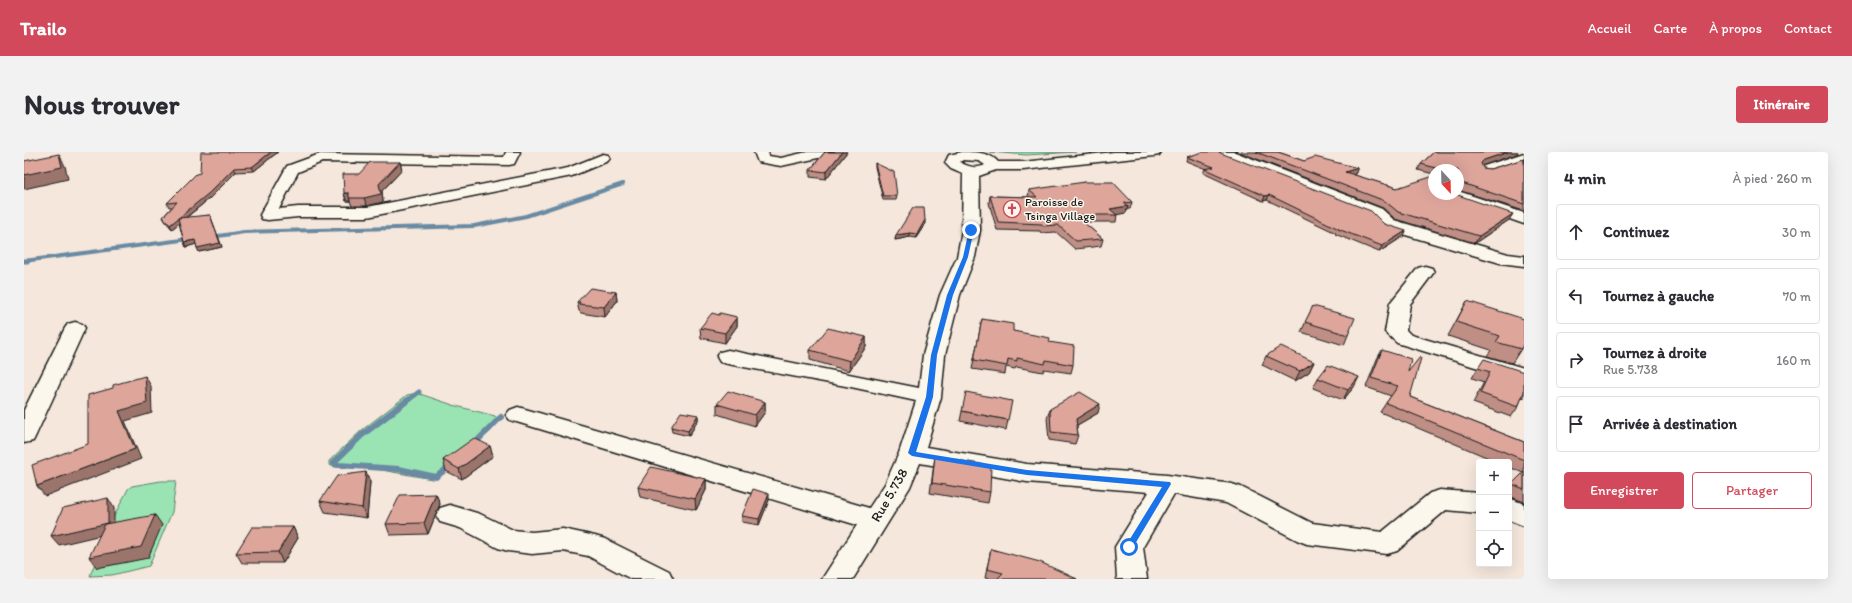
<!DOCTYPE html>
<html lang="fr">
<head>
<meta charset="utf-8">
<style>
  :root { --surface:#fff; --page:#f2f2f3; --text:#2b2b33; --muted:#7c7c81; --line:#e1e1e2; --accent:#d1495b }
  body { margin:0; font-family:Itim,sans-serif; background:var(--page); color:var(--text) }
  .controls { position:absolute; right:12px; bottom:12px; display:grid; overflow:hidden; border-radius:4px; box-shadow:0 4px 16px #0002 }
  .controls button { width:36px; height:36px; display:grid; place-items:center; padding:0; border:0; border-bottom:1px solid var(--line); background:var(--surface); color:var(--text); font:20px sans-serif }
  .compass { position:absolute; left:1404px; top:12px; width:36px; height:36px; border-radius:50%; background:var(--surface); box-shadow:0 4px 16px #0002; rotate:158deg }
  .stop { position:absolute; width:12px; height:12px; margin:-9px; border:3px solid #1a73e8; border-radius:50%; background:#fff }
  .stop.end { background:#1a73e8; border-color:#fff; box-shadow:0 1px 4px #0008 }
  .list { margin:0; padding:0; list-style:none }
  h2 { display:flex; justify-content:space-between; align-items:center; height:52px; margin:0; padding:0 16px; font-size:17px }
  h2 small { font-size:13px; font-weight:400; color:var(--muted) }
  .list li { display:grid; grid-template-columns:26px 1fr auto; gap:12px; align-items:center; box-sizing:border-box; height:56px; margin:0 8px 8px; padding:0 8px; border:1px solid var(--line); border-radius:4px }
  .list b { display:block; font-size:15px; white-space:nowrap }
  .list p { margin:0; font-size:13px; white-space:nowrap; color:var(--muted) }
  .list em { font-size:13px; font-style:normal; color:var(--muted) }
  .actions { display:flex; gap:8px; padding:12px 16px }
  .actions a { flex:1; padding:9px 0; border:1px solid var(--accent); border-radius:4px; text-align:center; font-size:14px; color:var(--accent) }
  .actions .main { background:var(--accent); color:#fff }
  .icon { flex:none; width:22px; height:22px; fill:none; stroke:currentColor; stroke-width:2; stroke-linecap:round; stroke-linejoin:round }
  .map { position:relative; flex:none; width:1500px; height:427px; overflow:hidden; border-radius:4px }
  header { display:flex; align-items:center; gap:24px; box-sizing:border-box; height:56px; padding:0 20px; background:var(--accent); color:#fff }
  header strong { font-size:19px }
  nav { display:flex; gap:22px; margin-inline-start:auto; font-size:14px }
  .intro { display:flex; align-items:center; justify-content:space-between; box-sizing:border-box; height:96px; padding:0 24px }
  h1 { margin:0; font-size:28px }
  .button { padding:10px 18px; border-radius:4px; background:var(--accent); color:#fff; font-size:14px; font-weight:700 }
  main { display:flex; gap:24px; padding:0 24px }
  aside { flex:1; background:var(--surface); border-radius:4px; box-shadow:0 4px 16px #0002 }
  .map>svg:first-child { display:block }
</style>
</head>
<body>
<header>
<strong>Trailo</strong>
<nav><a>Accueil</a><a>Carte</a><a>À propos</a><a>Contact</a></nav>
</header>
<div class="intro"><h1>Nous trouver</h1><a class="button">Itinéraire</a></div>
<main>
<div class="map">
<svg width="1500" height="427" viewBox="0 0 1500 427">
  <rect width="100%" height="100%" fill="#f5e7dc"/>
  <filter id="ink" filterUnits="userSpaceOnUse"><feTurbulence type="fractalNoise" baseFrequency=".025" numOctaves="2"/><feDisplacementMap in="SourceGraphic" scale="8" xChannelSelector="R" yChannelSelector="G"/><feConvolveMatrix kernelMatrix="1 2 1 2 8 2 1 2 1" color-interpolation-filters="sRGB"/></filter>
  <g filter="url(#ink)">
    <!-- green -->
    <path fill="#9ae4b4" stroke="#5b8068" d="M 966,0 L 1052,0 L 1002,3 Z
      M 393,241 L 432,254 L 471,264 L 476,268 L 467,279 L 408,327 L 352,317 L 311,315 L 305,313 L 305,309 L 338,278 L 378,247 L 383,243 Z
      M 137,329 L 152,329 L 148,360 L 125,414 L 88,423 L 66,424 L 85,374 L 104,337 L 108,334 Z"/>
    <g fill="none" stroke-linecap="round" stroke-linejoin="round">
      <!-- stream-far2 -->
      <path stroke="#698aa2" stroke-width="4" d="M 188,85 L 220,80 L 450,74 L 502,64 L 599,32
        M 0,109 L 165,87"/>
      <!-- stream-far1 -->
      <path stroke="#698aa2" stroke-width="5" d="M 0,109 L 4,109
        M 383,249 L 395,240"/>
      <!-- stream -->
      <path stroke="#698aa2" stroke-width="6" d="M 384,248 L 338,283 L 309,311 L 314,313 L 375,317 L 412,325 L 426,314
        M 449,293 L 477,265"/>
      <defs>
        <path id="minor" d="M 482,0 L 496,0 L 490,12 L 485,13 L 298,10 L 274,20 L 255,57 L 274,55 L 343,55 L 544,16 L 579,2 L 584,3 L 586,6 L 584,9 L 548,24 L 343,65 L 274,65 L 244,68 L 238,67 L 236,63 L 263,14 L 296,2 L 480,5 Z
          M 730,0 L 744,0 L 745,4 L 757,6 L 783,0 L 810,0 L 808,3 L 757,14 L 734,10 Z
          M 938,0 C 950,0 966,0 974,10 L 999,10 L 1090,0 L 1137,0 L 1135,3 L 1130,4 L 999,18 L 972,18 L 955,24 L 956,78 L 951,105 L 936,143 L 921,203 L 917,245 L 902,295 L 1003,312 L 1143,323 L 1208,332 L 1217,335 L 1288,371 L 1358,380 L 1406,341 L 1416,338 L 1455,341 L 1455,361 L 1422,358 L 1373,399 L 1363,402 L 1283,392 L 1273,388 L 1202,351 L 1150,342 L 1119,395 L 1123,427 L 1093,427 L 1091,395 L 1125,340 L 1003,330 L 896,311 L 886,335 L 829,427 L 798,427 L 833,373 L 486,268 L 482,263 L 486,258 L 494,255 L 845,356 L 861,332 L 875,301 L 892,249 L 827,235 L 704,212 L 696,210 L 693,205 L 696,200 L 704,198 L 895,236 L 899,203 L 916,143 L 933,105 L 938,78 L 939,22 L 927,17 L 921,11 L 925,3 ZM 939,8 L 955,9 L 961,13 C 953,17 944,15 936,10 Z
          M 1191,0 L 1211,0 L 1358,57 L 1370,68 L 1484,102 L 1500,104 L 1500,114 L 1476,111 L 1358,76 L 1346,63 L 1193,3 Z
          M 1500,1 L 1500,10 L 1462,22 L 1457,21 L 1455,18 L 1457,15 Z
          M 1434,39 L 1500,61 L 1500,72 L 1423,45 L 1421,42 L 1434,42 Z
          M 1401,114 L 1408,116 L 1410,120 L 1386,152 L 1382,178 L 1387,183 L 1500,216 L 1500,230 L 1373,191 L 1361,180 L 1366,151 L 1394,116 Z
          M 51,170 L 58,172 L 61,176 L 12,283 L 9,289 L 0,291 L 0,258 L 41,176 L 44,172 Z
          M 1485,346 L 1500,352 L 1500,374 L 1485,368 Z
          M 426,353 L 456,362 L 489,378 L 508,380 L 539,377 L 571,384 L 581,387 L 645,419 L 649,427 L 607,427 L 564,404 L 539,399 L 508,402 L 484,399 L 474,396 L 436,376 L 416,370 L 412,363 L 416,356 Z"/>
      </defs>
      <!-- minor casing -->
      <use href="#minor" stroke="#1c1c1c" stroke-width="3"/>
      <!-- minor -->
      <use href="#minor" fill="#fbf7ec" fill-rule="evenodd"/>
    </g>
    <!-- wall -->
    <path fill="#bf8e85" stroke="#1c1c1c" d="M 254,0 L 230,19 L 212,20 L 186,46 L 162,66 L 186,63 L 198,95 L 175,100 L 172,92 L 162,95 L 160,90 L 155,71 L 148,77 L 141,69 L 139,65 L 148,55 L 145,55 L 143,51 L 176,21 Z
      M 801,0 L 823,0 L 802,27 L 786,25 L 786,18 Z
      M 1215,0 L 1254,0 L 1280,9 L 1334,16 L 1331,22 L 1330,23 L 1373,36 L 1410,42 L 1485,68 L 1451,91 L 1371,67 L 1359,56 Z
      M 1410,0 L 1494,0 L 1493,2 L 1458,13 L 1459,16 L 1466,17 L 1500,7 L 1500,59 L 1434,38 L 1434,18 L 1410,18 L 1410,22 L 1394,18 L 1397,12 Z
      M 1163,5 L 1360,72 L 1380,84 L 1355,100 L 1311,82 L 1312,81 L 1243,48 L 1239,49 L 1179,21 L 1181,17 L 1182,17 L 1162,9 Z
      M 376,10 L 378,18 L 358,39 L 359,50 L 343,54 L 328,54 L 326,49 L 322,49 L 320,41 L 335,22 Z
      M 851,11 L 873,44 L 872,48 L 859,48 L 851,15 Z
      M 1005,38 L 1108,50 L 1106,57 L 1103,57 L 1102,61 L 1093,62 L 1092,70 L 1059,70 L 1079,87 L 1077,94 L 1051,97 L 1032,80 L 1017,81 L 1016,79 L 973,78 L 965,51 L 966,44 L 1004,45 Z
      M 901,72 L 892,86 L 886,85 L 871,88 L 872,83 Z
      M 592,140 L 593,149 L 581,165 L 557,161 L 555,159 L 553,150 Z
      M 1443,149 L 1497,197 L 1488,211 L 1463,204 L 1467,198 L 1424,184 Z
      M 1289,154 L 1324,183 L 1320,193 L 1277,180 Z
      M 695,163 L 713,165 L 713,174 L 701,191 L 677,186 L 676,176 Z
      M 958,167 L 989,179 L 1025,190 L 1049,213 L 1047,221 L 1020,217 L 1019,220 L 992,215 L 991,217 L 982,215 L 981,222 L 948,217 Z
      M 842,185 L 842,195 L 825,219 L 786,208 L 786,198 Z
      M 1358,198 L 1384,220 L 1386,245 L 1500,290 L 1500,350 L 1485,344 L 1485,337 L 1488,332 L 1499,321 L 1485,315 L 1485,310 L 1474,310 L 1356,260 L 1362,251 L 1367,244 L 1342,235 L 1353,207 Z
      M 1242,204 L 1290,210 L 1285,220 L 1271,229 L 1238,213 Z
      M 1454,216 L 1500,220 L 1500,246 L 1498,245 L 1494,255 L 1487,265 L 1449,251 L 1460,230 L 1448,226 Z
      M 1294,226 L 1330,235 L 1319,248 L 1289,236 Z
      M 741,250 L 741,260 L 731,274 L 693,262 L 693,252 Z
      M 1026,257 L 1074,261 L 1053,273 L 1054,283 L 1051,292 L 1025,288 L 1023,266 Z
      M 938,259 L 984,268 L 982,278 L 936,269 Z
      M 674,263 L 674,268 L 665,284 L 648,280 L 647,275 Z
      M 466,294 L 469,304 L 438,327 L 422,319 L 419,308 Z
      M 911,304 L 966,340 L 964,351 L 906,341 Z
      M 342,320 L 346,330 L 343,366 L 301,360 L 296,349 Z
      M 682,327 L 682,338 L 672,358 L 616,345 L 614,335 Z
      M 412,342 L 416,352 L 404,382 L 366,383 L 362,372 Z
      M 745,348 L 735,373 L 718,370 L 718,364 Z
      M 269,375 L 274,386 L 259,411 L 218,411 L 212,401 Z
      M 967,397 L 1053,427 L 966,427 L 961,426 Z"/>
    <!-- shaded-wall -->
    <path fill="#9b746c" stroke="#1c1c1c" d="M 247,0 L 254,0 L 230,19 L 228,15 Z
      M 818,0 L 823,0 L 802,27 L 802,20 Z
      M 1484,0 L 1494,0 L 1493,2 L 1457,14 L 1457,11 L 1460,8 Z
      M 35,2 L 41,14 L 44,27 L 0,37 L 0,23 Z
      M 376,10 L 378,18 L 358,39 L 359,50 L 343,54 L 340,46 L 355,32 Z
      M 210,16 L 212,20 L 186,46 L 148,77 L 146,73 Z
      M 1334,16 L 1331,22 L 1318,26 L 1321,20 Z
      M 320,41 L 325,41 L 326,49 L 322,49 Z
      M 1245,43 L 1243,48 L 1239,49 L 1241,44 Z
      M 1104,54 L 1102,61 L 1091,63 L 1086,57 Z
      M 1489,62 L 1485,68 L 1451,91 L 1455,84 Z
      M 186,63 L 198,95 L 175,100 L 173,96 Z
      M 901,68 L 901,72 L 892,86 L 893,82 Z
      M 1382,79 L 1380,84 L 1355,100 L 1358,94 Z
      M 886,81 L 886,85 L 871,88 L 872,83 Z
      M 171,88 L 173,92 L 162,95 L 160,90 Z
      M 592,140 L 593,149 L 581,165 L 580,155 Z
      M 713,165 L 713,174 L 701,191 L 701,181 Z
      M 842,185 L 842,195 L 825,219 L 826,209 Z
      M 1290,210 L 1285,220 L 1271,229 L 1276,219 Z
      M 121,224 L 127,234 L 128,261 L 101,269 L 117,307 L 21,344 L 13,334 L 111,297 L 95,259 Z
      M 1335,225 L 1330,235 L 1319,248 L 1324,238 Z
      M 741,250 L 741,260 L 731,274 L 731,263 Z
      M 1076,252 L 1074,261 L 1050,275 L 1052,267 Z
      M 674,263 L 674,268 L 665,284 L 664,279 Z
      M 466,294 L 469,304 L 438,327 L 435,317 Z
      M 342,320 L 346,330 L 343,366 L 338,356 Z
      M 682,327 L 682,338 L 672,358 L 671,347 Z
      M 412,342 L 416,352 L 404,382 L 400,371 Z
      M 745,342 L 745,348 L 735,373 L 735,367 Z
      M 84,346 L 90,356 L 90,380 L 35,393 L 27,384 Z
      M 131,363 L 138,373 L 124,406 L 73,416 L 65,405 Z
      M 269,375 L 274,386 L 259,411 L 254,400 Z"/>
    <!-- building -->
    <path fill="#dea59b" stroke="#1c1c1c" d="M 177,0 L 247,0 L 228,15 L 210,16 L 185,41 L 146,73 L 139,65 L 153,50 L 143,51 L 172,22 L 176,21 Z
      M 801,0 L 818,0 L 802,20 L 786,18 Z
      M 1178,0 L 1194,0 L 1347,59 L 1360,72 L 1382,79 L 1358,94 L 1314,77 L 1315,77 L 1245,43 L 1241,44 L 1181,17 L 1190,15 L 1163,5 Z
      M 1232,0 L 1254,0 L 1280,9 L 1291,5 L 1334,16 L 1321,20 L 1373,36 L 1410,24 L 1410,42 L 1431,42 L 1489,62 L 1455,84 L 1374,60 L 1361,49 Z
      M 1410,0 L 1484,0 L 1460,8 L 1457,11 L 1459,16 L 1466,17 L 1500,7 L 1500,52 L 1438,31 L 1436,34 L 1434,35 L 1434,18 L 1420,18 L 1397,12 Z
      M 35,2 L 38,15 L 0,23 L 0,9 Z
      M 346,10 L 376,10 L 355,32 L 357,42 L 340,46 L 325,46 L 325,41 L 320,41 L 319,22 L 335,22 Z
      M 851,11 L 870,20 L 873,44 L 859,44 Z
      M 1061,30 L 1089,30 L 1108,50 L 1100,51 L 1104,54 L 1086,57 L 1093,63 L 1051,63 L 1079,87 L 1052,89 L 1034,73 L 1019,74 L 1018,72 L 974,70 L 966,44 L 1013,45 L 1005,38 Z
      M 889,56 L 900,56 L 901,68 L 893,82 L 886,81 L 872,83 Z
      M 186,63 L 196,91 L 173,96 L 171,88 L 160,90 L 154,66 Z
      M 566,136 L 592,140 L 580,155 L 555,152 L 556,150 L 553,150 Z
      M 1443,149 L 1500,167 L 1500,190 L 1497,197 L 1472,190 L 1476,184 L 1432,170 Z
      M 1289,154 L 1331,166 L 1324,183 L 1281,170 Z
      M 688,161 L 695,163 L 696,161 L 713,165 L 701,181 L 676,176 Z
      M 958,167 L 989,172 L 989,179 L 1026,186 L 1025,190 L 1050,194 L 1049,213 L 1022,208 L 1021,212 L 993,206 L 993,209 L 984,207 L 983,214 L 950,208 Z
      M 804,176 L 842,185 L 826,209 L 786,198 Z
      M 1257,194 L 1290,210 L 1276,219 L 1242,204 Z
      M 1358,198 L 1387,207 L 1384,220 L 1396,205 L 1397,206 L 1386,245 L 1500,290 L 1500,308 L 1362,251 L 1374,234 L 1347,226 Z
      M 1460,207 L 1500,220 L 1500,240 L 1494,255 L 1456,241 L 1466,220 L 1454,216 Z
      M 1304,213 L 1335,225 L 1324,238 L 1294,226 Z
      M 121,224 L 123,251 L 95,259 L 111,297 L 13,334 L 8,313 L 64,292 L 64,243 L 89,236 L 89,233 Z
      M 704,239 L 741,250 L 731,263 L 693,252 Z
      M 942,240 L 988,249 L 984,268 L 938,259 Z
      M 1056,240 L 1076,252 L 1052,267 L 1054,283 L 1027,280 L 1026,257 Z
      M 657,260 L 674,263 L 664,279 L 647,275 Z
      M 450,286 L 466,294 L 435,317 L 419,308 Z
      M 911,304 L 967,314 L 966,340 L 908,331 Z
      M 627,315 L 682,327 L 671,347 L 614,335 Z
      M 342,320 L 338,356 L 296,349 L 313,324 Z
      M 1500,320 L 1500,337 L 1488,332 Z
      M 729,337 L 745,342 L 735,367 L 718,364 Z
      M 412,342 L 400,371 L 362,372 L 376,343 Z
      M 84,346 L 84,371 L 27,384 L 39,356 Z
      M 131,363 L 117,395 L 65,405 L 81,372 Z
      M 228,375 L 269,375 L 254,400 L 212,401 Z
      M 967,397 L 1016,410 L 1053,427 L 973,427 L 979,421 L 963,417 Z"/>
  </g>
  <!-- route -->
  <path fill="#1a73e8" d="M 947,76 L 950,78 L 944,105 L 929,143 L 913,203 L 909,245 L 892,300 L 1003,318 L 1146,330 L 1147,332 L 1108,397 L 1102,397 L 1101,395 L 1138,335 L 1003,323 L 888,304 L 884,301 L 902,245 L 907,203 L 923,143 L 939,105 L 945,78 Z"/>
  <!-- icons -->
  <defs>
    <symbol id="church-ring" viewBox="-11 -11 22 22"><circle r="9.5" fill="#fbf7ec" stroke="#d1495b" stroke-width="1.5"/><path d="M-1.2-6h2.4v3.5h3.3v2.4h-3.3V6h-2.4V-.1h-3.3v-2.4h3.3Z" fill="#d1495b"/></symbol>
  </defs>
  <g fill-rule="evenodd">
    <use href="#church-ring" x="978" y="47" width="20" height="20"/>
  </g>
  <g text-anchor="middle" stroke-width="3" stroke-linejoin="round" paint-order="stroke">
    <!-- far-poi labels -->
    <g font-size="12" fill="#1c1c1c" stroke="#fbf7ec" text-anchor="start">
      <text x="1001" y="54">Paroisse de<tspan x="1001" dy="14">Tsinga Village</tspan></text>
    </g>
    <!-- street labels -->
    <g font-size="14" fill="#1c1c1c" stroke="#fbf7ec">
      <text transform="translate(865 343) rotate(-60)" y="5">Rue 5.738</text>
    </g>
  </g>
</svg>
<div class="controls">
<button>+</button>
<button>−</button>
<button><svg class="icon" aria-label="locate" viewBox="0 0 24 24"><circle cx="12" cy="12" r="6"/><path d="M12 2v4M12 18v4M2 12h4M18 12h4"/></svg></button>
</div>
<svg class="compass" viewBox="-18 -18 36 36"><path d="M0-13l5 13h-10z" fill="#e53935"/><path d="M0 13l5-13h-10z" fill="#7c7c81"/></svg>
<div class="stop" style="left:1105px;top:395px"></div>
<div class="stop end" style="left:947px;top:78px"></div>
</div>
<aside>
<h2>4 min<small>À pied · 260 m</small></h2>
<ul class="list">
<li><svg class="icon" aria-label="ahead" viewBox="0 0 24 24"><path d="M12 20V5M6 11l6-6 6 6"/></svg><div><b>Continuez</b></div><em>30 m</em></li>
<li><svg class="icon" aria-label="left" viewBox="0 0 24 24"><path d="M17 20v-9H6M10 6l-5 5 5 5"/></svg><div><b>Tournez à gauche</b></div><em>70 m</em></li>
<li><svg class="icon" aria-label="right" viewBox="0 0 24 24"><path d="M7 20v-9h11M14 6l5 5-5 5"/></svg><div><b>Tournez à droite</b><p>Rue 5.738</p></div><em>160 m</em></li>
<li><svg class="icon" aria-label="arrive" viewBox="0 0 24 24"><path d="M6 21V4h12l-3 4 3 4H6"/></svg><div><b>Arrivée à destination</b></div></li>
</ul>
<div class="actions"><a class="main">Enregistrer</a><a>Partager</a></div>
</aside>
</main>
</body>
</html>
